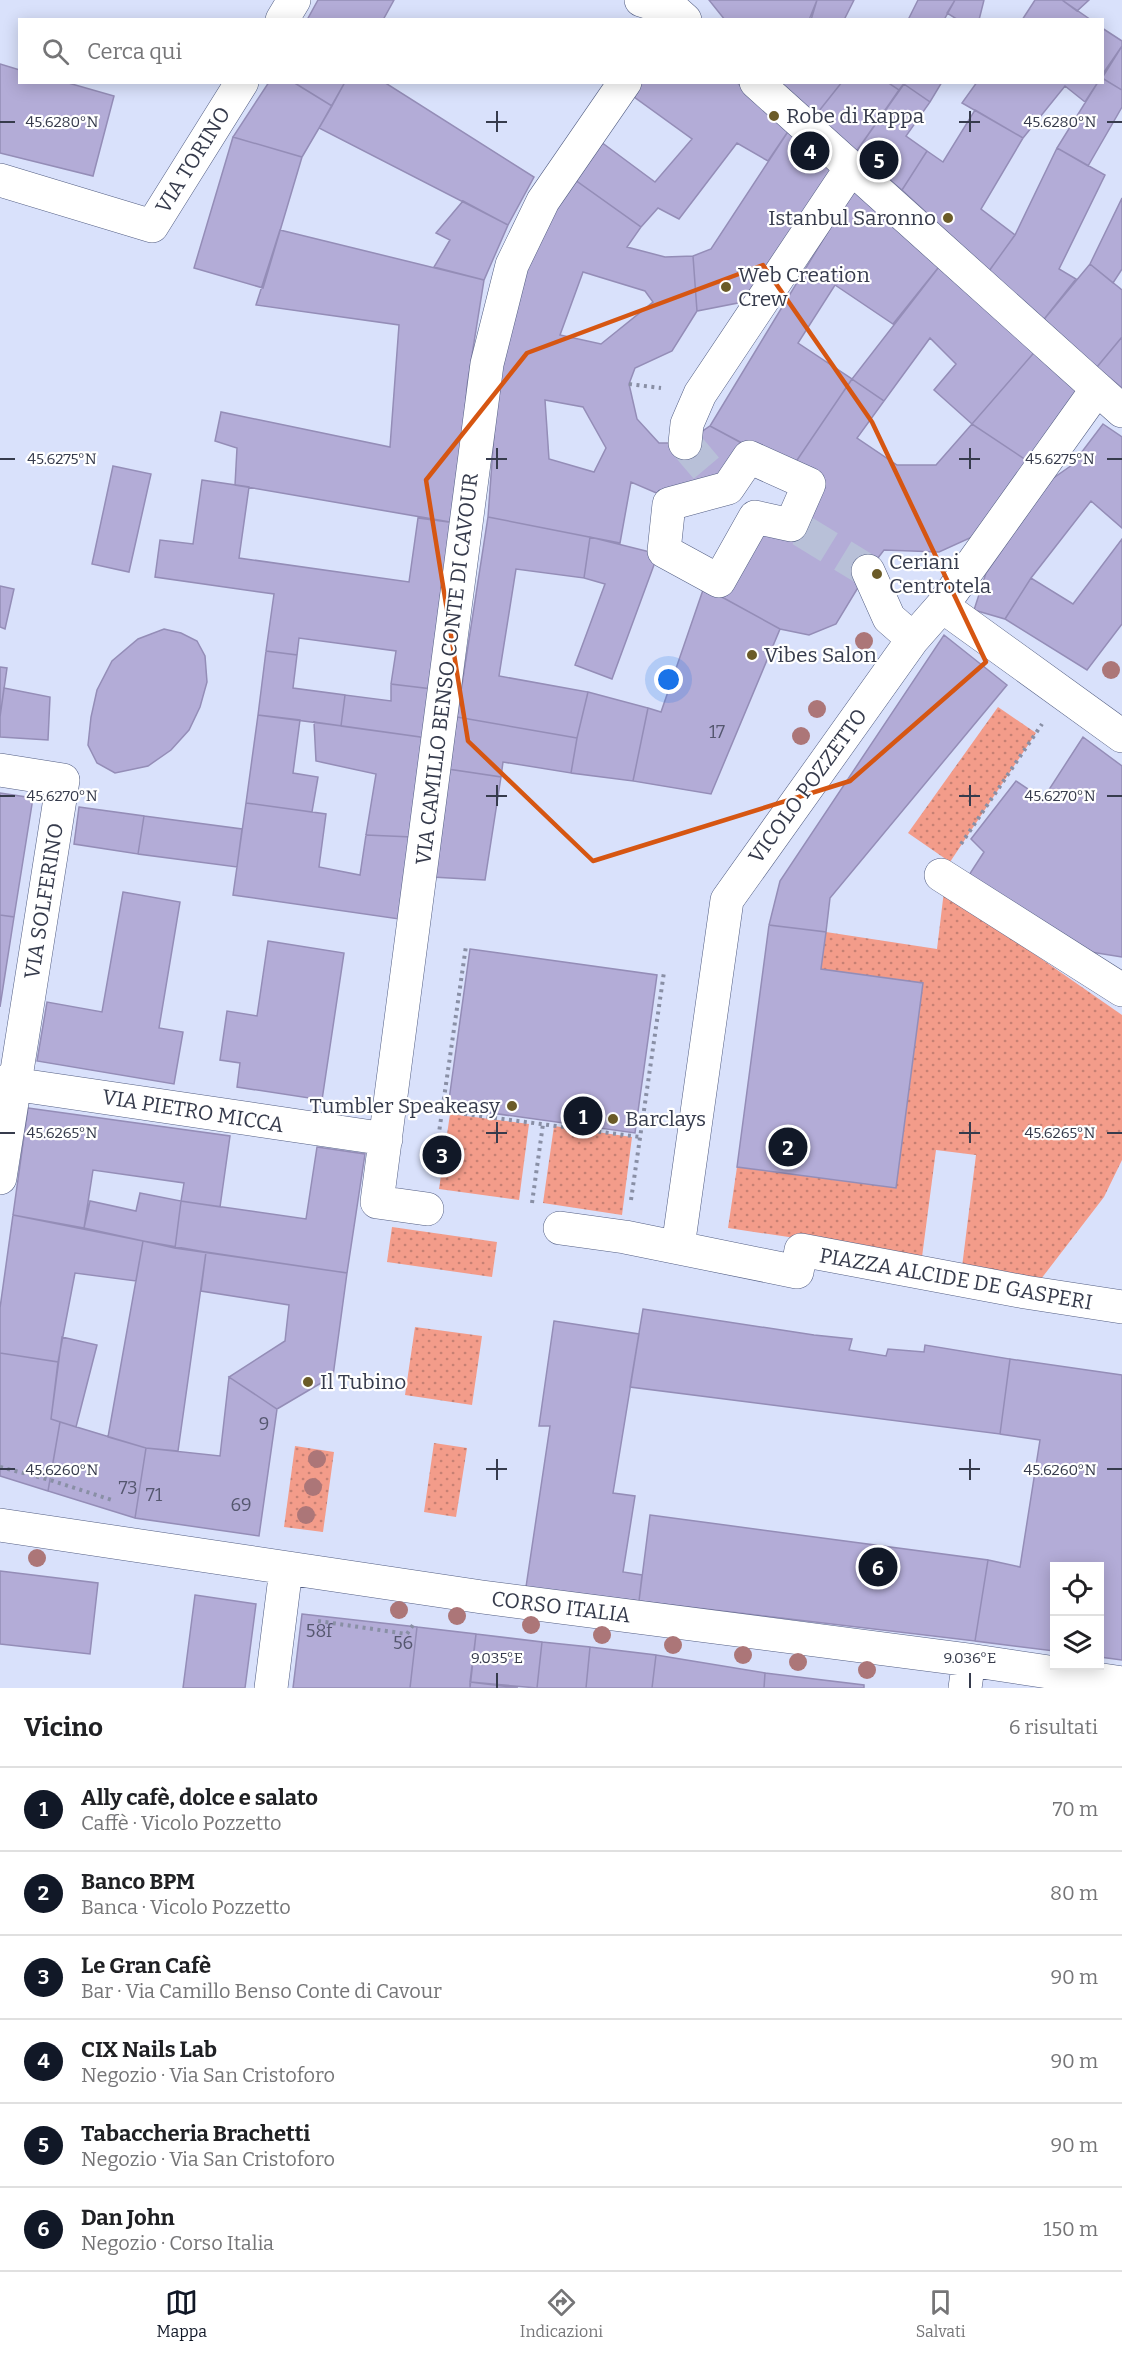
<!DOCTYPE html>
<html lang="it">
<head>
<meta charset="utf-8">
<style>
  :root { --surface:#fff; --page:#f2f2f2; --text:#202124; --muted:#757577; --line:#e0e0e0; --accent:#111827 }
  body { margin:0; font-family:Bitter,serif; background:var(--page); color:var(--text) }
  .controls { position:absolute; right:18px; bottom:18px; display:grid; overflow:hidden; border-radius:0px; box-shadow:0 3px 15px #0003 }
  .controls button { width:54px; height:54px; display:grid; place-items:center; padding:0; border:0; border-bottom:2px solid var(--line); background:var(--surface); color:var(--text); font:30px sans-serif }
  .you { position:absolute; left:669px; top:680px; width:21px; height:21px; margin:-15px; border:4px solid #fff; border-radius:50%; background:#1a73e8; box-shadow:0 0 0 9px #1a73e833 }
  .badge { display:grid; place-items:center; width:39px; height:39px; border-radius:50%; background:var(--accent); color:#fff; font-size:20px; font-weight:700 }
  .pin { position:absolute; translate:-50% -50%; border:3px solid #fff; box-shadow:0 2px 6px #0006 }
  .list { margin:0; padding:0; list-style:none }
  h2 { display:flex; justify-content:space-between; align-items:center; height:78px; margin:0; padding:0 24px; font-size:26px }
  h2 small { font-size:20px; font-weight:400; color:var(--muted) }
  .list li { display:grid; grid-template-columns:39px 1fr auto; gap:18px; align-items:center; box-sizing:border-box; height:84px; padding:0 24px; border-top:2px solid var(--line) }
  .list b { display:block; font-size:22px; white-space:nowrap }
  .list p { margin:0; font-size:20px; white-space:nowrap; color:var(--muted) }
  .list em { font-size:20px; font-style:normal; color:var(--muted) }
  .icon { flex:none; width:33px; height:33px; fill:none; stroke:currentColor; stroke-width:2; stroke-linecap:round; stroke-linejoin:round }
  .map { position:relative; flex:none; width:1122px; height:1688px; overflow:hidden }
  .search { position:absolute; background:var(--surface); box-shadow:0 3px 15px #0003; left:18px; right:18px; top:18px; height:66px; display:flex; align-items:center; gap:15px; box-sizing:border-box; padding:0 21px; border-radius:0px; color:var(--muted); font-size:22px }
  .sheet { height:582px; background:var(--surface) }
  nav { display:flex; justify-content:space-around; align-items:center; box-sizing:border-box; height:84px; border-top:2px solid var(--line); background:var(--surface); font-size:16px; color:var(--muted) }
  nav a { display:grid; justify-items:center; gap:3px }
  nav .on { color:var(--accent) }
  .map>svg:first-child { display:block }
</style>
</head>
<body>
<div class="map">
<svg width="1122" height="1688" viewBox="0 0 1122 1688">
  <defs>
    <pattern id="grass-dots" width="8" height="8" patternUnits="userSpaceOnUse" patternTransform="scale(1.5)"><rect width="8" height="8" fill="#f39c8a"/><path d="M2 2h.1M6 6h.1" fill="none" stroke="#c68073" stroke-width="1.8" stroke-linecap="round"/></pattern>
  </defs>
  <rect width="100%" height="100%" fill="#d9e1fb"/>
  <!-- grass -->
  <path fill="url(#grass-dots)" d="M 998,707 L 1036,733 L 950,862 L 908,833 Z
    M 944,891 L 1122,1015 L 1122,1160 L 1104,1197 L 1041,1279 L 962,1267 L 976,1155 L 936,1150 L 922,1257 L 728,1228 L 737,1167 L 896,1187 L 923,983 L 821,969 L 826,932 L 937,949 Z
    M 450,1114 L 529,1124 L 519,1200 L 439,1189 Z
    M 554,1126 L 632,1137 L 622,1215 L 543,1203 Z
    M 392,1227 L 497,1242 L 492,1277 L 387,1262 Z
    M 415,1327 L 482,1336 L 472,1405 L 405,1395 Z
    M 434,1443 L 467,1448 L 456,1517 L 424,1512 Z
    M 295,1446 L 334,1452 L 323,1532 L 284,1527 Z"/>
  <!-- building -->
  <path fill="#b3acd7" stroke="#948db7" stroke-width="1.5" fill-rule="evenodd" d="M 318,0 L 394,0 L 383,20 L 307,20 Z
    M 709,0 L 817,0 L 809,20 L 725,20 Z
    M 817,0 L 854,0 L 844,20 L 811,20 Z
    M 918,0 L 955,0 L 944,20 L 908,20 Z
    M 955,0 L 984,0 L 979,20 L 958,20 L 947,13 Z
    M 1035,0 L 1062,0 L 1091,20 L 1022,20 Z
    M 1062,0 L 1089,0 L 1077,11 Z
    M 1102,28 L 1122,41 L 1122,46 L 1102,75 Z
    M 1122,46 L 1122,90 L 1102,78 Z
    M 0,64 L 20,70 L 20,82 L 65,82 L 114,96 L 93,176 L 0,153 Z
    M 1102,78 L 1122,90 L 1122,107 L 1088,166 L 1057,148 L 1098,82 L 1102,82 Z
    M 269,82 L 293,82 L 332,106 L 302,157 L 233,137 Z
    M 293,82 L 345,82 L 332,106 Z
    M 345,82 L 384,82 L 534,177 L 508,225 L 319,128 Z
    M 638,82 L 736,82 L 791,127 L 768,161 L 737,143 L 679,219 L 658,208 L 641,227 L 571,177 L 597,139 L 655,182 L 692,139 L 630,94 Z
    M 780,82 L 842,82 L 815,116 Z
    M 842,82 L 887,82 L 899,90 L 856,152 L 815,116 Z
    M 887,82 L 905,82 L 899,90 Z
    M 905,82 L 942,82 L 930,102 L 904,84 Z
    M 977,82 L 1098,82 L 1085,102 L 1065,86 L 1023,138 L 962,103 Z
    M 904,84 L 930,102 L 906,136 L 927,151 L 902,190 L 856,152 Z
    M 975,110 L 1023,138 L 981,209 L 1015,235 L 989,271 L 902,190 L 927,151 L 943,162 Z
    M 791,127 L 833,168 L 748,301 L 697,311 L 693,256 L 711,249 Z
    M 233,137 L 302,157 L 263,288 L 194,268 Z
    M 1057,148 L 1105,175 L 1059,269 L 1076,279 L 1041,323 L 989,271 L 1015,235 Z
    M 571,177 L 641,227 L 627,247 L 665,257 L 693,256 L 697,311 L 672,351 L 635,368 L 629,384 L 637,419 L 659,443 L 685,443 L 710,426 L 749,447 L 718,482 L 668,498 L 631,482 L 620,543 L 488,517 L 499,366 L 540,221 ZM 583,272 L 645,291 L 653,302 L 601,344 L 560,335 ZM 545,400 L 583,407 L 606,448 L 594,472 L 549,459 Z
    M 855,187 L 942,263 L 893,324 L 835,285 L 798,343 L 852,379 L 791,469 L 710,426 Z
    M 1122,198 L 1122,269 L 1113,283 L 1090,264 Z
    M 463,201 L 508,225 L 484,280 L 434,267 L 450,240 L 436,233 Z
    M 280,230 L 484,280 L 467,386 L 456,523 L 235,485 L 237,448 L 215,441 L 221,412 L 390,447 L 399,325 L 256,305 Z
    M 942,263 L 1038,348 L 972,424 L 934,390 L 956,364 L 930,338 L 884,401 L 852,379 Z
    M 1090,264 L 1122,290 L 1122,337 L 1097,367 L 1041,323 Z
    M 1122,337 L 1122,388 L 1097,367 Z
    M 1038,348 L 1082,388 L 1035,466 L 972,424 Z
    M 852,379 L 884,401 L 857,438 L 897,465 L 936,465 L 972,424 L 1035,466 L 992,528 L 939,552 L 884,550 L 868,571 L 836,624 L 809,635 L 780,629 L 720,596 L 759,523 L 818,486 L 791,469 Z
    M 1103,424 L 1122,437 L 1122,528 L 1091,501 L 1031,578 L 1005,619 L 974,610 L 986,573 L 1052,479 L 1072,465 Z
    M 113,466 L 151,474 L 129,572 L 92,564 Z
    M 202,480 L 249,487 L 239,558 L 409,582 L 418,518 L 456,523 L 432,689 L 391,684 L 396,651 L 299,638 L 297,655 L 266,651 L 274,594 L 155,577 L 160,540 L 193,544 Z
    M 488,517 L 590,537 L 584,578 L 516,569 L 499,676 L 588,692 L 577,738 L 457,717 Z
    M 590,537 L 658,554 L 612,679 L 575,665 L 605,584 L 584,578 Z
    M 1122,539 L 1122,624 L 1087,670 L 1005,619 L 1031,578 L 1073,604 Z
    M 0,586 L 14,589 L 5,629 L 0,627 Z
    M 703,590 L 720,596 L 780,629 L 711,794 L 633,781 L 648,708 L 661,712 Z
    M 164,629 L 181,633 L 197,641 L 205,656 L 207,682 L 200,707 L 189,730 L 171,750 L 148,766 L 115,773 L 97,763 L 88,745 L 91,717 L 97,690 L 112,661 L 138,639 Z
    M 944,635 L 1007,685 L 830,898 L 826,932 L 769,925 L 780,881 Z
    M 266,651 L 297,655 L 293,688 L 345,695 L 341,726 L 258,715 Z
    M 0,667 L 7,668 L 0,717 Z
    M 391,684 L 432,689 L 427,738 L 341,726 L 345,695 L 391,701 Z
    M 4,688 L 50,697 L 48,740 L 0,737 L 0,717 Z
    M 588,692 L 648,708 L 633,781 L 571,773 L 577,738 Z
    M 258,715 L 300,720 L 293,773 L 318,777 L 312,812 L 246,803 Z
    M 457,717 L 577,738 L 571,773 L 503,762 L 501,777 L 448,769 Z
    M 314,722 L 427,738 L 412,837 L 366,835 L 376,774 L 316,761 Z
    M 1083,737 L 1122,766 L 1122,957 L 1066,948 L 969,875 L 984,852 L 971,839 L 1016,781 L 1043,799 Z
    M 448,769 L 501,777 L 485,880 L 432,877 Z
    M 0,793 L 33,798 L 14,917 L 0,915 Z
    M 246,803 L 326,814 L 319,867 L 360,875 L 366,835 L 412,837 L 399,919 L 233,895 Z
    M 79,807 L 144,816 L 138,854 L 74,844 Z
    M 144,816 L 242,829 L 237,867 L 138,854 Z
    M 123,892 L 180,902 L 159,1028 L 183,1032 L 174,1084 L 37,1061 L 47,1002 L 102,1012 Z
    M 0,915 L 14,917 L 0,1007 Z
    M 769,925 L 826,932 L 821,969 L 923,983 L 896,1188 L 737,1167 Z
    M 268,941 L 344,953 L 322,1100 L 237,1087 L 240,1063 L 220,1060 L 227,1011 L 257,1016 Z
    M 470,949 L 657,975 L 635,1133 L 448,1107 Z
    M 28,1108 L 230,1136 L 220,1207 L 181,1201 L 184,1183 L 93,1170 L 84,1228 L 13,1215 Z
    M 317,1147 L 365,1154 L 347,1273 L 175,1248 L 181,1201 L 306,1219 Z
    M 140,1193 L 181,1201 L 175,1248 L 84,1228 L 90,1201 L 136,1211 Z
    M 13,1215 L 143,1241 L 136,1281 L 75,1273 L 58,1362 L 0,1353 L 0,1308 Z
    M 143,1241 L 206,1252 L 178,1451 L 146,1448 L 108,1437 Z
    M 206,1252 L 347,1273 L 333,1376 L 277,1409 L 229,1377 L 285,1341 L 289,1305 L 201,1291 Z
    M 643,1309 L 814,1335 L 852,1339 L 849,1350 L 886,1356 L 888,1349 L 924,1352 L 925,1345 L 1010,1359 L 1000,1434 L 630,1387 Z
    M 554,1321 L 639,1334 L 613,1493 L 635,1496 L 623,1572 L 642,1575 L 639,1601 L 526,1587 L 550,1426 L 539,1426 Z
    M 62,1337 L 97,1345 L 76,1427 L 51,1419 Z
    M 0,1353 L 58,1362 L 51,1419 L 60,1422 L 48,1491 L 0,1476 Z
    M 1010,1359 L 1122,1375 L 1122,1660 L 1100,1657 L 1100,1566 L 1054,1566 L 1054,1651 L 975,1641 L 988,1560 L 1020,1567 L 1040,1440 L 1000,1434 Z
    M 229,1377 L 277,1409 L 259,1536 L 135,1518 L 146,1448 L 220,1456 Z
    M 60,1422 L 146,1448 L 135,1518 L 48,1491 Z
    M 650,1515 L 988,1560 L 975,1641 L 639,1601 Z
    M 0,1571 L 98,1583 L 90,1654 L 0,1644 Z
    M 195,1595 L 256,1604 L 245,1688 L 183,1688 Z
    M 302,1614 L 417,1627 L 410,1688 L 293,1688 Z
    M 417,1627 L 476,1634 L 470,1688 L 410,1688 Z
    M 476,1634 L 542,1642 L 537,1688 L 470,1682 Z
    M 542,1642 L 590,1647 L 586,1688 L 537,1688 Z
    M 590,1647 L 656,1655 L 652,1688 L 586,1688 Z
    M 656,1655 L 765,1673 L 764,1688 L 652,1688 Z
    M 765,1673 L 864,1685 L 864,1688 L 764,1688 Z
    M 470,1682 L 518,1688 L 470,1688 Z"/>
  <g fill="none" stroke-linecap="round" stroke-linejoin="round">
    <!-- minor-tunnel -->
    <path stroke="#b8c0d8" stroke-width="33" stroke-dasharray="33 16" stroke-linecap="butt" d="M 685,443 L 718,482
      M 801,530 L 868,571"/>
    <defs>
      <path id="minor" d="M 641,0 L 675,11 L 685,20
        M 282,20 L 294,0
        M 756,82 L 1122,411
        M 0,180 L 152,226 L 242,82
        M 685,443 L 687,424 L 700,394 L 851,168
        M 749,457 L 809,484 L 791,525 L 755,517 L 719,581 L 664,551 L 669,504 L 728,488 Z
        M 868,571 L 889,618 L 913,639
        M 942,606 L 1122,736
        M 0,770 L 63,780 L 0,1178
        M 941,875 L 1122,990
        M 0,1082 L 386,1139
        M 427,1209 L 377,1202 L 487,364 L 512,265 L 543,201 L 625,82
        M 560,1228 L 625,1237 L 797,1272 L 801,1250 L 1025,1292 L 1122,1307
        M 678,1247 L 727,900 L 913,639 L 942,606 L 1097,389
        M 0,1525 L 482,1597 L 969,1660 L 1122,1683
        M 271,1688 L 286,1569
        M 965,1688 L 969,1660"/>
    </defs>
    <!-- minor casing -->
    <use href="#minor" stroke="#535e83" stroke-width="34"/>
    <!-- path -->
    <path stroke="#898fa5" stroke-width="4" stroke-dasharray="3 4.5" stroke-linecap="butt" d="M 629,384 L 661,388
      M 961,844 L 1042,724
      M 442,1111 L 640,1137
      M 433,1174 L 466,946
      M 631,1200 L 664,972
      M 532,1203 L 543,1124
      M 0,1467 L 50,1480 L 115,1501
      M 318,1621 L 407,1634 L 413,1625"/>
    <!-- minor -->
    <use href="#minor" stroke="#fff" stroke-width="33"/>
  </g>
  <!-- trees -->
  <g fill="#ac7678">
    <circle cx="864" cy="641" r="9"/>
    <circle cx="1111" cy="670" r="9"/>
    <circle cx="817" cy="709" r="9"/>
    <circle cx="801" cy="736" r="9"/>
    <circle cx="317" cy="1459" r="9"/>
    <circle cx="313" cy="1487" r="9"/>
    <circle cx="306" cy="1515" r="9"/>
    <circle cx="37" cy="1558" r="9"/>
    <circle cx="399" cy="1610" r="9"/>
    <circle cx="457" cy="1616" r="9"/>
    <circle cx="531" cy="1625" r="9"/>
    <circle cx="602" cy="1635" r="9"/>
    <circle cx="673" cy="1645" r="9"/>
    <circle cx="743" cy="1655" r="9"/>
    <circle cx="798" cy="1662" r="9"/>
    <circle cx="867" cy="1670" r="9"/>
  </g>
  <!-- marked area -->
  <path fill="none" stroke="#d65612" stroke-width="4.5" stroke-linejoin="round" d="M 763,265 L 872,422 L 986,662 L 850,781 L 593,861 L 468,741 L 426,480 L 527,353 Z"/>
  <!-- ticks -->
  <path fill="none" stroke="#363b4c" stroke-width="2" d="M 497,111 L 497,132M 970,111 L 970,132M 0,122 L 15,122M 486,122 L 507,122M 959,122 L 980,122M 1107,122 L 1122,122M 497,448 L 497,469M 970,448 L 970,469M 0,459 L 15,459M 486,459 L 507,459M 959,459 L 980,459M 1107,459 L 1122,459M 497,785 L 497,806M 970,785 L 970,806M 0,796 L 15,796M 486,796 L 507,796M 959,796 L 980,796M 1107,796 L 1122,796M 497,1122 L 497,1143M 970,1122 L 970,1143M 0,1133 L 15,1133M 486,1133 L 507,1133M 959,1133 L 980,1133M 1107,1133 L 1122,1133M 497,1459 L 497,1480M 970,1459 L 970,1480M 0,1469 L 15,1469M 486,1469 L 507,1469M 959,1469 L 980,1469M 1107,1469 L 1122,1469M 497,1673 L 497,1688M 970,1673 L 970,1688"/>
  <!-- markers -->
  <g fill="#6b5b28" stroke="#fff" stroke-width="2">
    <circle cx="774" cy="116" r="6"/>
    <circle cx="948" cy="218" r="6"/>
    <circle cx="726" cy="287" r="6"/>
    <circle cx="877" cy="574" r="6"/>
    <circle cx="752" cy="655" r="6"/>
    <circle cx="512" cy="1106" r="6"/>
    <circle cx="613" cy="1119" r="6"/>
    <circle cx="308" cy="1382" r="6"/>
  </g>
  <g text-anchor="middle" stroke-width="4.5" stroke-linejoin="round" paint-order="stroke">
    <!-- number labels -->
    <g font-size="18" fill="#55576f">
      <text x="717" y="738">17</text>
      <text x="264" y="1430">9</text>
      <text x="128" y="1494">73</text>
      <text x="154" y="1501">71</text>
      <text x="241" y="1511">69</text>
      <text x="319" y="1637">58f</text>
      <text x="403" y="1649">56</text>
    </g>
    <!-- poi labels -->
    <g font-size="21" fill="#363b4c" stroke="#fff" text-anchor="start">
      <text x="786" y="123">Robe di Kappa</text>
      <text x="936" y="225" text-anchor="end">Istanbul Saronno</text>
      <text x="738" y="282">Web Creation<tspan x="738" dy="24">Crew</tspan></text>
      <text x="889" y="569">Ceriani<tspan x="889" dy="24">Centrotela</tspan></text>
      <text x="764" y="662">Vibes Salon</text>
      <text x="500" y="1113" text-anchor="end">Tumbler Speakeasy</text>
      <text x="625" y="1126">Barclays</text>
      <text x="320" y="1389">Il Tubino</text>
    </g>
    <!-- street labels -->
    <g font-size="21" fill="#363b4c" stroke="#fff">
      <text transform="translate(193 160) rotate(-58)" y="7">VIA TORINO</text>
      <text transform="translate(447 669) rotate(-83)" y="7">VIA CAMILLO BENSO CONTE DI CAVOUR</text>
      <text transform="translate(808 786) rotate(-54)" y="7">VICOLO POZZETTO</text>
      <text transform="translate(44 901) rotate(-81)" y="7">VIA SOLFERINO</text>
      <text transform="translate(193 1111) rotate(9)" y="7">VIA PIETRO MICCA</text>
      <text transform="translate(956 1279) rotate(10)" y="7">PIAZZA ALCIDE DE GASPERI</text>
      <text transform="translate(561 1607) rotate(7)" y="7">CORSO ITALIA</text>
    </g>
  </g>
  <g font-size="15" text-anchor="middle" fill="#363b4c" stroke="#fff" stroke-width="4.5" stroke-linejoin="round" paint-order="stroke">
    <text x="62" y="127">45.6280°N</text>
    <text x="1060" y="127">45.6280°N</text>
    <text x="62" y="464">45.6275°N</text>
    <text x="1060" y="464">45.6275°N</text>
    <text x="62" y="801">45.6270°N</text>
    <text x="1060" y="801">45.6270°N</text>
    <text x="62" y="1138">45.6265°N</text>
    <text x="1060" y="1138">45.6265°N</text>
    <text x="62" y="1475">45.6260°N</text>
    <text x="1060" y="1475">45.6260°N</text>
    <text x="497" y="1663">9.035°E</text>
    <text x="970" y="1663">9.036°E</text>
  </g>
</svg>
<div class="controls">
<button><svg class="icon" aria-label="locate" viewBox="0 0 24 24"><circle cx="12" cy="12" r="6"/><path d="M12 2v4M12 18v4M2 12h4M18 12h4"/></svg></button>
<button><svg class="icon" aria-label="layers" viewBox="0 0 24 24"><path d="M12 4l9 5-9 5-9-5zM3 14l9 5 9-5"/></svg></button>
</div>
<div class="you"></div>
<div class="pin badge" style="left:583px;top:1116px">1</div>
<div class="pin badge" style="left:788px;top:1147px">2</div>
<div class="pin badge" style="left:442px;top:1155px">3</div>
<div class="pin badge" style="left:810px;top:151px">4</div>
<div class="pin badge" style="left:879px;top:160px">5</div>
<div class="pin badge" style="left:878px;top:1567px">6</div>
<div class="search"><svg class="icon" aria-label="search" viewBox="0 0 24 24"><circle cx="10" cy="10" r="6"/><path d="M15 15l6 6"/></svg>Cerca qui</div>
</div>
<section class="sheet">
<h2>Vicino<small>6 risultati</small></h2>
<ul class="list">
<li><span class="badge">1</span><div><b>Ally cafè, dolce e salato</b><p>Caffè · Vicolo Pozzetto</p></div><em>70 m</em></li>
<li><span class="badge">2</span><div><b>Banco BPM</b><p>Banca · Vicolo Pozzetto</p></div><em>80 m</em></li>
<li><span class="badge">3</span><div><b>Le Gran Cafè</b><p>Bar · Via Camillo Benso Conte di Cavour</p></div><em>90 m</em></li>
<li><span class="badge">4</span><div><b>CIX Nails Lab</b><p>Negozio · Via San Cristoforo</p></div><em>90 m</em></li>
<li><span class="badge">5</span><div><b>Tabaccheria Brachetti</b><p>Negozio · Via San Cristoforo</p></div><em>90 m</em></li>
<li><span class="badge">6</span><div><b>Dan John</b><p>Negozio · Corso Italia</p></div><em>150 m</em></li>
</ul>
</section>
<nav>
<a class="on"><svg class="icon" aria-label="map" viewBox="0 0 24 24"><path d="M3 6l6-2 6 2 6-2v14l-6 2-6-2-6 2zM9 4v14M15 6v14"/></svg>Mappa</a>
<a><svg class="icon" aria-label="directions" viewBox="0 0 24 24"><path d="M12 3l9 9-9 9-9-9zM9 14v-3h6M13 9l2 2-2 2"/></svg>Indicazioni</a>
<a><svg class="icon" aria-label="saved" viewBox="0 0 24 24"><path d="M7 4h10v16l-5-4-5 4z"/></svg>Salvati</a>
</nav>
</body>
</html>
